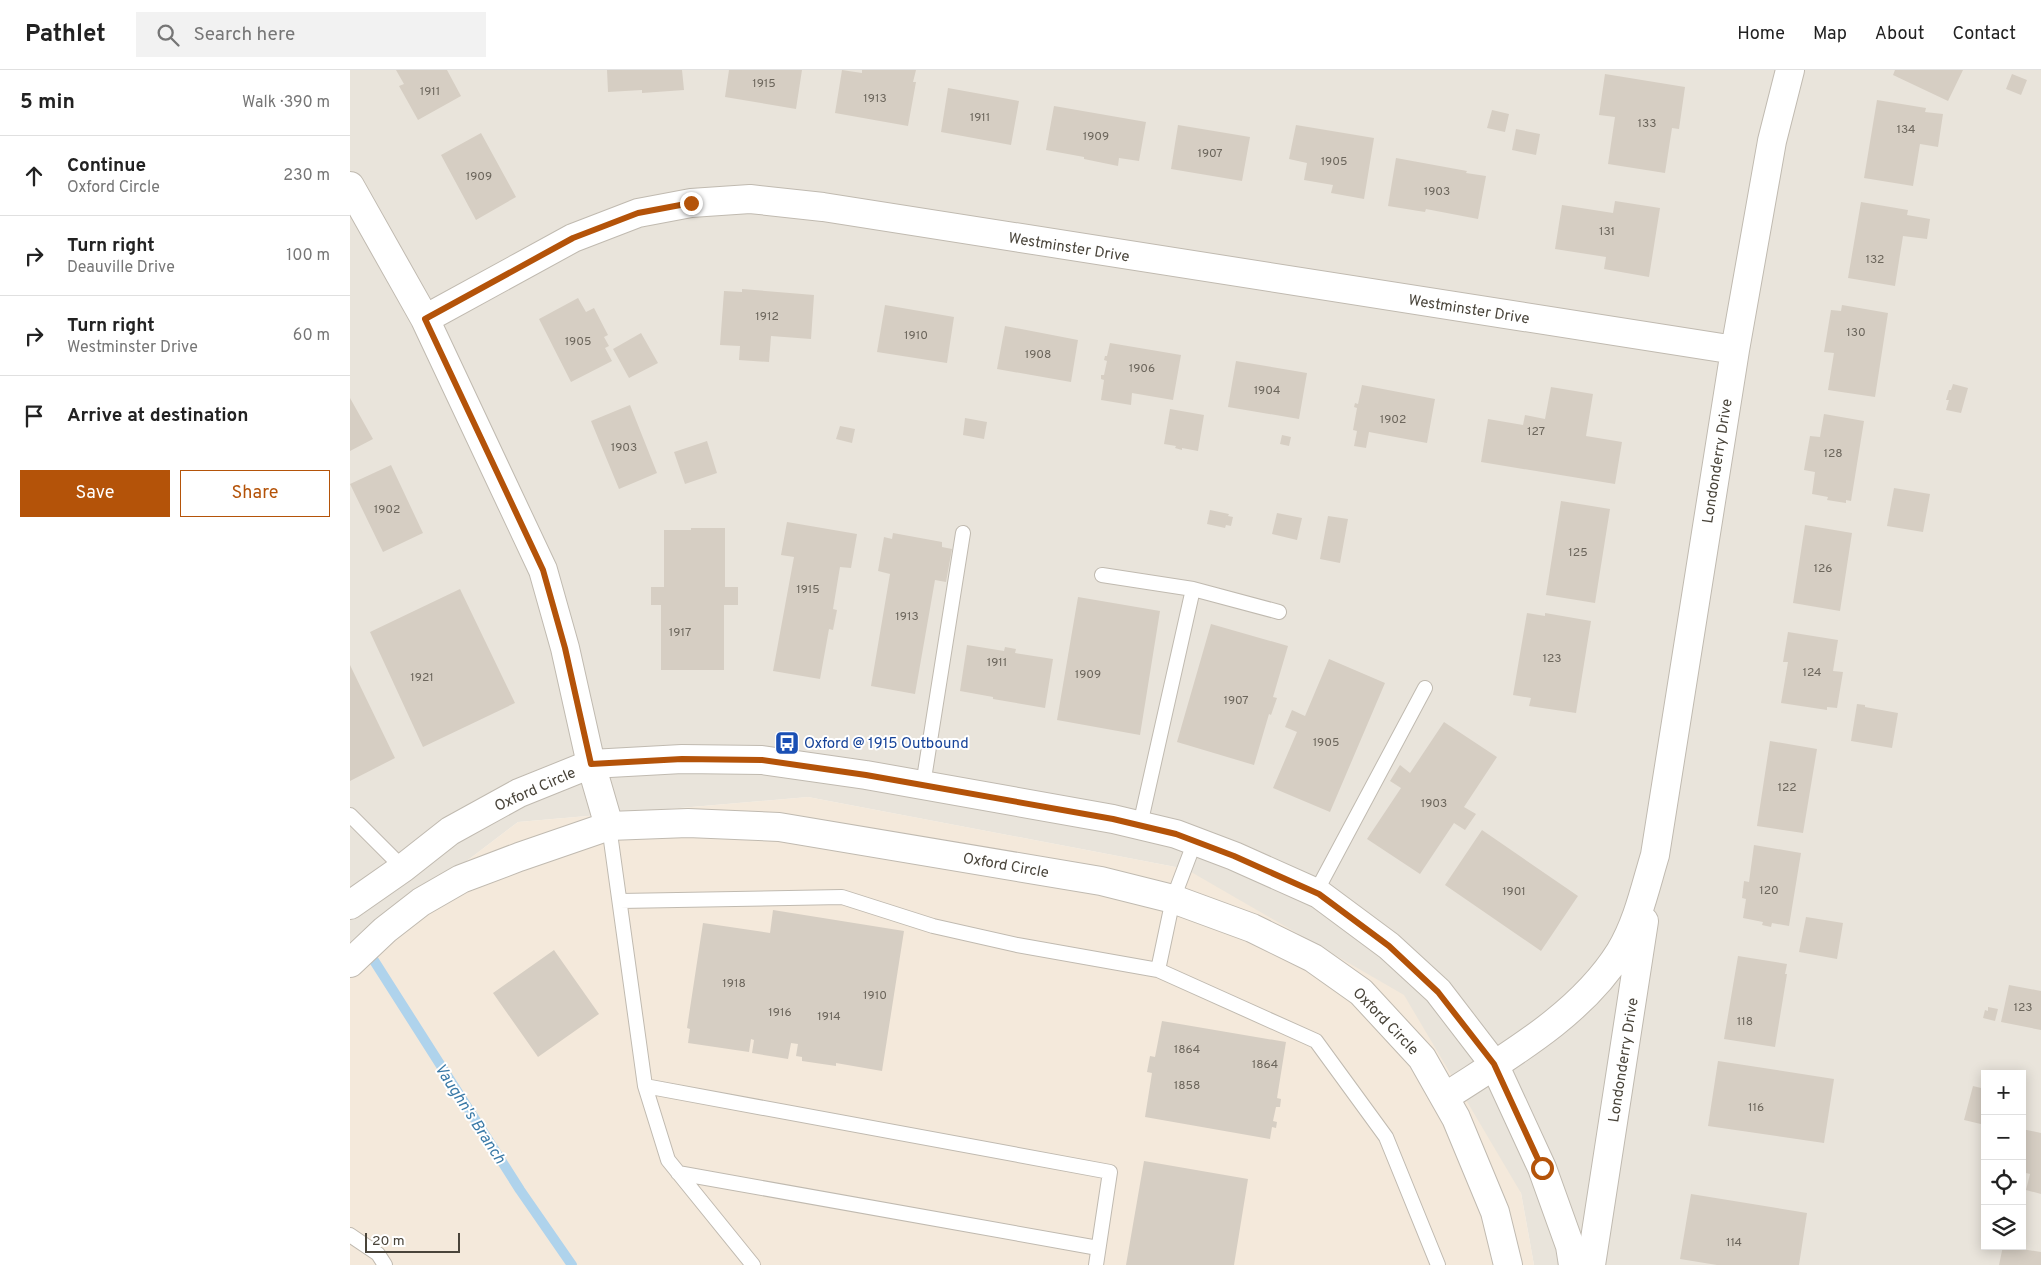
<!DOCTYPE html>
<html lang="en">
<head>
<meta charset="utf-8">
<style>
  :root { --surface:#fff; --page:#f2f2f2; --text:#222; --muted:#767676; --line:#e0e0e0; --accent:#b45309 }
  body { margin:0; font-family:Overpass,sans-serif; background:var(--page); color:var(--text) }
  .controls { position:absolute; right:15px; bottom:15px; display:grid; overflow:hidden; border-radius:0px; box-shadow:0 2px 12px #0003 }
  .controls button { width:45px; height:45px; display:grid; place-items:center; padding:0; border:0; border-bottom:1px solid var(--line); background:var(--surface); color:var(--text); font:25px sans-serif }
  .scale { position:absolute; left:15px; bottom:12px; width:95px; box-sizing:border-box; padding-left:5px; border:2px solid #49443a; border-top:0; font-size:14px; line-height:18px; white-space:nowrap; color:#49443a; -webkit-text-stroke:4px #fff; paint-order:stroke }
  .stop { position:absolute; width:15px; height:15px; margin:-11px; border:4px solid #b45309; border-radius:50%; background:#fff }
  .stop.end { background:#b45309; border-color:#fff; box-shadow:0 1px 5px #0008 }
  .list { margin:0; padding:0; list-style:none }
  h2 { display:flex; justify-content:space-between; align-items:center; height:65px; margin:0; padding:0 20px; font-size:21px }
  h2 small { font-size:16px; font-weight:400; color:var(--muted) }
  .list li { display:grid; grid-template-columns:32px 1fr auto; gap:15px; align-items:center; box-sizing:border-box; height:80px; padding:0 20px; border-top:1px solid var(--line) }
  .list b { display:block; font-size:19px; white-space:nowrap }
  .list p { margin:0; font-size:16px; white-space:nowrap; color:var(--muted) }
  .list em { font-size:16px; font-style:normal; color:var(--muted) }
  .actions { display:flex; gap:10px; padding:15px 20px }
  .actions a { flex:1; padding:11px 0; border:1px solid var(--accent); border-radius:0px; text-align:center; font-size:18px; color:var(--accent) }
  .actions .main { background:var(--accent); color:#fff }
  .icon { flex:none; width:28px; height:28px; fill:none; stroke:currentColor; stroke-width:2; stroke-linecap:round; stroke-linejoin:round }
  .map { position:relative; flex:none; width:1691px; height:1195px; overflow:hidden }
  header { display:flex; align-items:center; gap:30px; box-sizing:border-box; height:70px; padding:0 25px; background:var(--surface); border-bottom:1px solid var(--line) }
  header strong { font-size:24px }
  nav { display:flex; gap:28px; margin-inline-start:auto; font-size:18px }
  .search { width:350px; height:45px; background:var(--page); display:flex; align-items:center; gap:12px; box-sizing:border-box; padding:0 18px; border-radius:0px; color:var(--muted); font-size:19px }
  main { display:flex }
  aside { flex:1; background:var(--surface) }
  .map>svg:first-child { display:block }
</style>
</head>
<body>
<header>
<strong>Pathlet</strong>
<div class="search"><svg class="icon" aria-label="search" viewBox="0 0 24 24"><circle cx="10" cy="10" r="6"/><path d="M15 15l6 6"/></svg>Search here</div>
<nav><a>Home</a><a>Map</a><a>About</a><a>Contact</a></nav>
</header>
<main>
<aside>
<h2>5 min<small>Walk · 390 m</small></h2>
<ul class="list">
<li><svg class="icon" aria-label="ahead" viewBox="0 0 24 24"><path d="M12 20V5M6 11l6-6 6 6"/></svg><div><b>Continue</b><p>Oxford Circle</p></div><em>230 m</em></li>
<li><svg class="icon" aria-label="right" viewBox="0 0 24 24"><path d="M7 20v-9h11M14 6l5 5-5 5"/></svg><div><b>Turn right</b><p>Deauville Drive</p></div><em>100 m</em></li>
<li><svg class="icon" aria-label="right" viewBox="0 0 24 24"><path d="M7 20v-9h11M14 6l5 5-5 5"/></svg><div><b>Turn right</b><p>Westminster Drive</p></div><em>60 m</em></li>
<li><svg class="icon" aria-label="arrive" viewBox="0 0 24 24"><path d="M6 21V4h12l-3 4 3 4H6"/></svg><div><b>Arrive at destination</b></div></li>
</ul>
<div class="actions"><a class="main">Save</a><a>Share</a></div>
</aside>
<div class="map">
<svg width="1691" height="1195" viewBox="0 0 1691 1195">
  <rect width="100%" height="100%" fill="#f5f3ed"/>
  <!-- residential -->
  <path fill="#e9e4db" fill-rule="evenodd" d="M 0,0 L 1691,0 L 1691,1195 L 1184,1195 L 1171,1123 L 836,799 L 458,727 L 168,752 L 0,880 ZM 1635,1004 L 1672,1004 L 1672,1176 L 1635,1176 Z"/>
  <!-- commercial -->
  <path fill="#f4e9db" d="M 458,727 L 836,799 L 1054,925 L 1171,1123 L 1184,1195 L 0,1195 L 0,880 L 168,752 Z"/>
  <g fill="none" stroke-linecap="round" stroke-linejoin="round">
    <!-- stream -->
    <path stroke="#afd3ec" stroke-width="10" d="M 23,889 L 170,1120 L 222,1195"/>
  </g>
  <!-- building -->
  <path fill="#d6cec3" d="M 46,0 L 97,0 L 111,26 L 68,50 L 49,16 L 54,14 Z
    M 257,0 L 332,0 L 334,20 L 292,23 L 292,20 L 258,22 Z
    M 379,0 L 452,0 L 446,39 L 375,27 Z
    M 492,0 L 512,3 L 512,0 L 566,0 L 563,12 L 566,12 L 558,56 L 485,43 Z
    M 1545,0 L 1613,0 L 1598,31 L 1543,5 Z
    M 1255,4 L 1335,17 L 1329,59 L 1322,58 L 1315,103 L 1258,94 L 1265,47 L 1249,45 Z
    M 1662,4 L 1677,10 L 1671,25 L 1656,19 Z
    M 598,18 L 669,31 L 661,75 L 591,62 Z
    M 1527,30 L 1576,38 L 1575,42 L 1593,44 L 1588,77 L 1570,74 L 1563,116 L 1514,108 Z
    M 704,36 L 796,52 L 789,91 L 769,88 L 768,96 L 734,89 L 734,87 L 696,80 Z
    M 1142,40 L 1159,44 L 1155,62 L 1137,58 Z
    M 828,55 L 900,67 L 892,111 L 821,99 Z
    M 946,55 L 1024,68 L 1014,129 L 981,123 L 983,115 L 954,110 L 957,93 L 939,89 Z
    M 1166,59 L 1190,64 L 1186,85 L 1162,80 Z
    M 131,63 L 166,127 L 126,150 L 91,85 Z
    M 1046,88 L 1117,101 L 1116,103 L 1136,106 L 1128,149 L 1076,139 L 1075,142 L 1038,136 Z
    M 1265,131 L 1310,138 L 1299,207 L 1254,199 L 1256,187 L 1205,179 L 1212,135 L 1263,143 Z
    M 1511,132 L 1558,140 L 1557,145 L 1580,149 L 1577,169 L 1553,166 L 1545,216 L 1498,208 Z
    M 392,219 L 464,225 L 461,269 L 421,266 L 419,292 L 389,290 L 390,276 L 370,275 L 374,221 L 392,222 Z
    M 228,228 L 236,242 L 244,238 L 258,265 L 254,267 L 259,276 L 255,278 L 262,291 L 221,312 L 189,249 Z
    M 535,235 L 604,247 L 597,293 L 527,282 Z
    M 1492,235 L 1538,243 L 1525,327 L 1478,320 L 1484,283 L 1474,282 L 1481,240 L 1491,241 Z
    M 655,256 L 728,270 L 721,312 L 647,299 Z
    M 291,263 L 308,293 L 279,308 L 263,279 Z
    M 760,273 L 831,285 L 823,330 L 782,323 L 781,335 L 751,330 L 754,310 L 751,309 L 751,305 L 754,305 L 757,291 L 754,290 L 755,286 L 757,286 Z
    M 886,291 L 957,303 L 949,349 L 878,337 Z
    M 1603,314 L 1618,318 L 1611,343 L 1596,340 L 1599,330 L 1596,330 L 1599,320 L 1601,320 Z
    M 1012,315 L 1085,329 L 1077,373 L 1019,362 L 1016,378 L 1004,376 L 1007,361 L 1003,360 L 1007,338 L 1004,337 L 1005,333 L 1008,334 Z
    M 1201,317 L 1243,324 L 1236,366 L 1272,372 L 1265,414 L 1131,392 L 1138,349 L 1173,355 L 1175,345 L 1195,349 Z
    M 0,328 L 23,369 L 0,381 Z
    M 280,335 L 307,403 L 269,419 L 241,351 Z
    M 820,339 L 854,345 L 848,381 L 832,378 L 832,380 L 825,378 L 826,376 L 814,374 Z
    M 1474,344 L 1514,351 L 1501,431 L 1496,430 L 1496,433 L 1477,430 L 1478,427 L 1462,424 L 1465,402 L 1454,400 L 1460,366 L 1470,367 Z
    M 615,348 L 637,352 L 634,369 L 613,365 Z
    M 490,356 L 505,359 L 502,373 L 486,369 Z
    M 932,365 L 941,367 L 939,376 L 930,374 Z
    M 357,371 L 367,403 L 335,414 L 324,382 Z
    M 41,395 L 73,463 L 33,482 L 0,414 Z
    M 1544,418 L 1580,424 L 1573,462 L 1537,456 Z
    M 1211,431 L 1260,439 L 1245,533 L 1196,525 Z
    M 860,440 L 879,444 L 878,446 L 883,447 L 881,456 L 876,455 L 875,458 L 857,454 Z
    M 927,443 L 952,448 L 947,470 L 922,464 Z
    M 978,446 L 998,449 L 990,493 L 970,489 Z
    M 437,452 L 507,464 L 501,498 L 490,497 L 483,539 L 487,540 L 483,560 L 479,559 L 470,609 L 423,601 L 444,487 L 431,485 Z
    M 1455,455 L 1502,463 L 1490,541 L 1443,533 Z
    M 341,458 L 375,458 L 375,517 L 388,517 L 388,535 L 374,535 L 374,600 L 311,600 L 311,535 L 301,535 L 301,517 L 314,517 L 314,460 L 341,460 Z
    M 543,463 L 592,472 L 592,477 L 602,479 L 596,512 L 585,510 L 565,624 L 521,616 L 540,504 L 528,501 L 534,467 L 542,469 Z
    M 110,519 L 165,633 L 73,677 L 20,562 Z
    M 728,527 L 810,541 L 790,665 L 707,650 Z
    M 1177,543 L 1195,546 L 1195,543 L 1241,551 L 1226,643 L 1179,636 L 1181,628 L 1163,625 Z
    M 861,554 L 938,576 L 923,627 L 927,628 L 921,645 L 919,644 L 904,695 L 827,672 Z
    M 1438,562 L 1488,570 L 1483,601 L 1493,602 L 1487,638 L 1477,637 L 1477,640 L 1431,633 L 1438,592 L 1433,592 Z
    M 617,575 L 654,581 L 655,577 L 666,579 L 665,583 L 703,589 L 695,638 L 643,629 L 643,627 L 610,621 Z
    M 979,589 L 1035,613 L 980,742 L 923,718 L 947,662 L 935,657 L 942,640 L 955,646 Z
    M 0,595 L 45,688 L 0,711 Z
    M 1507,634 L 1515,635 L 1515,637 L 1548,643 L 1542,678 L 1501,671 Z
    M 1094,652 L 1147,687 L 1114,737 L 1126,744 L 1115,760 L 1104,753 L 1070,804 L 1017,769 L 1051,718 L 1040,711 L 1050,695 L 1060,703 Z
    M 1420,671 L 1467,679 L 1453,763 L 1407,756 Z
    M 1132,760 L 1228,826 L 1191,881 L 1095,815 Z
    M 1404,775 L 1451,783 L 1439,856 L 1422,853 L 1421,857 L 1412,855 L 1413,852 L 1393,848 L 1396,829 L 1392,828 L 1394,811 L 1399,812 Z
    M 423,840 L 554,861 L 532,1001 L 486,993 L 486,996 L 452,991 L 452,987 L 446,986 L 448,974 L 441,973 L 438,989 L 402,983 L 404,970 L 401,969 L 399,982 L 338,973 L 340,959 L 337,958 L 353,853 L 420,863 Z
    M 1456,847 L 1493,853 L 1487,889 L 1449,882 Z
    M 204,880 L 249,944 L 188,987 L 143,923 Z
    M 1388,886 L 1437,894 L 1435,904 L 1437,904 L 1425,977 L 1374,969 Z
    M 1659,915 L 1691,921 L 1691,960 L 1651,952 Z
    M 1638,937 L 1648,939 L 1645,951 L 1633,948 L 1635,940 L 1638,941 Z
    M 812,951 L 936,972 L 927,1028 L 931,1029 L 930,1037 L 926,1037 L 923,1051 L 927,1052 L 926,1058 L 922,1057 L 920,1069 L 795,1047 L 802,1003 L 797,1002 L 800,986 L 805,987 Z
    M 1368,991 L 1484,1009 L 1474,1073 L 1358,1056 Z
    M 1623,1016 L 1635,1019 L 1635,1055 L 1614,1050 Z
    M 1672,1059 L 1691,1063 L 1691,1124 L 1676,1120 L 1680,1104 L 1672,1102 Z
    M 794,1091 L 898,1109 L 884,1195 L 776,1195 Z
    M 1341,1124 L 1457,1143 L 1449,1195 L 1367,1195 L 1330,1189 Z
    M 1653,1176 L 1691,1182 L 1691,1195 L 1649,1195 Z"/>
  <g fill="none" stroke-linecap="round" stroke-linejoin="round">
    <defs>
      <path id="service" d="M 752,505 L 843,519 L 790,755
        M 843,519 L 929,542
        M 573,715 L 613,463
        M 0,745 L 53,798
        M 259,756 L 295,1016 L 318,1090 L 403,1195
        M 966,822 L 1075,618
        M 270,831 L 492,827 L 583,856 L 667,875 L 808,900 L 966,971 L 1036,1067 L 1088,1195
        M 808,900 L 823,829 L 845,771
        M 295,1016 L 760,1102 L 746,1195
        M 328,1103 L 748,1178
        M 0,1165 L 28,1184 L 35,1195"/>
      <path id="minor" d="M 0,116 L 75,249 L 193,500 L 215,578 L 241,694 L 259,756
        M 75,249 L 223,168 L 288,143 L 341,133 L 400,129 L 473,137 L 1385,280
        M 1095,1027 C 1156,987 1230,946 1270,882 C 1288,852 1295,818 1305,785 L 1385,280 L 1422,71 L 1440,0
        M 1241,1195 L 1294,851"/>
      <path id="tertiary" d="M 0,835 L 53,798 L 100,761 L 169,723 L 241,694 L 332,689 L 412,690 L 516,705 L 763,749 L 826,764 L 884,786 L 969,824 L 1039,876 L 1088,921 L 1144,994 L 1192,1098 L 1220,1176 L 1223,1195
        M 0,893 L 35,860 L 71,832 L 111,809 L 169,787 L 259,756 L 338,753 L 429,757 L 751,811 L 823,829 L 902,858 L 963,888 L 1011,922 L 1072,988 L 1106,1048 L 1145,1142 L 1158,1195"/>
    </defs>
    <!-- service casing -->
    <use href="#service" stroke="#c0bab0" stroke-width="16"/>
    <!-- minor casing -->
    <use href="#minor" stroke="#c0bab0" stroke-width="30"/>
    <!-- tertiary casing -->
    <use href="#tertiary" stroke="#c0bab0" stroke-width="30"/>
    <!-- service -->
    <use href="#service" stroke="#fff" stroke-width="14"/>
    <!-- minor -->
    <use href="#minor" stroke="#fff" stroke-width="28"/>
    <!-- tertiary -->
    <use href="#tertiary" stroke="#fff" stroke-width="28"/>
  </g>
  <g fill="none" stroke-linecap="round" stroke-linejoin="round">
    <!-- route -->
    <path stroke="#b45309" stroke-width="6" d="M 341,133 L 288,143 L 223,168 L 75,249 L 193,500 L 215,578 L 241,694 L 332,689 L 412,690 L 516,705 L 763,749 L 826,764 L 884,786 L 969,824 L 1039,876 L 1088,922 L 1144,994 L 1192,1098"/>
  </g>
  <!-- icons -->
  <defs>
    <symbol id="bus-square" viewBox="-11 -11 22 22"><rect x="-9" y="-9" width="18" height="18" rx="4" fill="#1a4fb4" stroke="#fff"/><path d="M-5-6H5V4H4V6H2V4H-2V6H-4V4H-5ZM-3.5-4V0h7V-4ZM-3.5 1.2v1.5H-2V1.2ZM2 1.2v1.5H3.5V1.2Z" fill="#fff"/></symbol>
  </defs>
  <g fill-rule="evenodd">
    <use href="#bus-square" x="423" y="659" width="28" height="28"/>
  </g>
  <g text-anchor="middle" stroke-width="4" stroke-linejoin="round" paint-order="stroke">
    <!-- number labels -->
    <g font-size="12" fill="#6c665c">
      <text x="414" y="17">1915</text>
      <text x="80" y="25">1911</text>
      <text x="525" y="32">1913</text>
      <text x="630" y="51">1911</text>
      <text x="1297" y="57">133</text>
      <text x="1556" y="63">134</text>
      <text x="746" y="70">1909</text>
      <text x="860" y="87">1907</text>
      <text x="984" y="95">1905</text>
      <text x="129" y="110">1909</text>
      <text x="1087" y="125">1903</text>
      <text x="1257" y="165">131</text>
      <text x="1525" y="193">132</text>
      <text x="417" y="250">1912</text>
      <text x="1506" y="266">130</text>
      <text x="566" y="269">1910</text>
      <text x="228" y="275">1905</text>
      <text x="688" y="288">1908</text>
      <text x="792" y="302">1906</text>
      <text x="917" y="324">1904</text>
      <text x="1043" y="353">1902</text>
      <text x="1186" y="365">127</text>
      <text x="274" y="381">1903</text>
      <text x="1483" y="387">128</text>
      <text x="37" y="443">1902</text>
      <text x="1228" y="486">125</text>
      <text x="1473" y="502">126</text>
      <text x="458" y="523">1915</text>
      <text x="557" y="550">1913</text>
      <text x="330" y="566">1917</text>
      <text x="1202" y="592">123</text>
      <text x="647" y="596">1911</text>
      <text x="1462" y="606">124</text>
      <text x="738" y="608">1909</text>
      <text x="72" y="611">1921</text>
      <text x="886" y="634">1907</text>
      <text x="976" y="676">1905</text>
      <text x="1437" y="721">122</text>
      <text x="1084" y="737">1903</text>
      <text x="1419" y="824">120</text>
      <text x="1164" y="825">1901</text>
      <text x="384" y="917">1918</text>
      <text x="525" y="929">1910</text>
      <text x="1673" y="941">123</text>
      <text x="430" y="946">1916</text>
      <text x="479" y="950">1914</text>
      <text x="1395" y="955">118</text>
      <text x="837" y="983">1864</text>
      <text x="915" y="998">1864</text>
      <text x="837" y="1019">1858</text>
      <text x="1406" y="1041">116</text>
      <text x="1384" y="1176">114</text>
    </g>
    <!-- street labels -->
    <g font-size="15" fill="#49443a" stroke="#fff">
      <text transform="translate(719 177) rotate(9)" y="5">Westminster Drive</text>
      <text transform="translate(1119 239) rotate(9)" y="5">Westminster Drive</text>
      <text transform="translate(1367 391) rotate(-81)" y="5">Londonderry Drive</text>
      <text transform="translate(185 719) rotate(-24)" y="5">Oxford Circle</text>
      <text transform="translate(656 795) rotate(10)" y="5">Oxford Circle</text>
      <text transform="translate(1036 951) rotate(46)" y="5">Oxford Circle</text>
      <text transform="translate(1273 990) rotate(-81)" y="5">Londonderry Drive</text>
    </g>
    <!-- transit labels -->
    <g font-size="15" fill="#164399" stroke="#fff" text-anchor="start">
      <text x="454" y="678">Oxford @ 1915 Outbound</text>
    </g>
    <!-- water labels -->
    <g font-size="16" font-style="italic" fill="#3979a6" stroke="#fff">
      <text transform="translate(121 1043) rotate(57)" y="6">Vaughn's Branch</text>
    </g>
  </g>
</svg>
<div class="controls">
<button>+</button>
<button>−</button>
<button><svg class="icon" aria-label="locate" viewBox="0 0 24 24"><circle cx="12" cy="12" r="6"/><path d="M12 2v4M12 18v4M2 12h4M18 12h4"/></svg></button>
<button><svg class="icon" aria-label="layers" viewBox="0 0 24 24"><path d="M12 4l9 5-9 5-9-5zM3 14l9 5 9-5"/></svg></button>
</div>
<div class="scale">20 m</div>
<div class="stop" style="left:1192px;top:1098px"></div>
<div class="stop end" style="left:341px;top:133px"></div>
</div>
</main>
</body>
</html>
